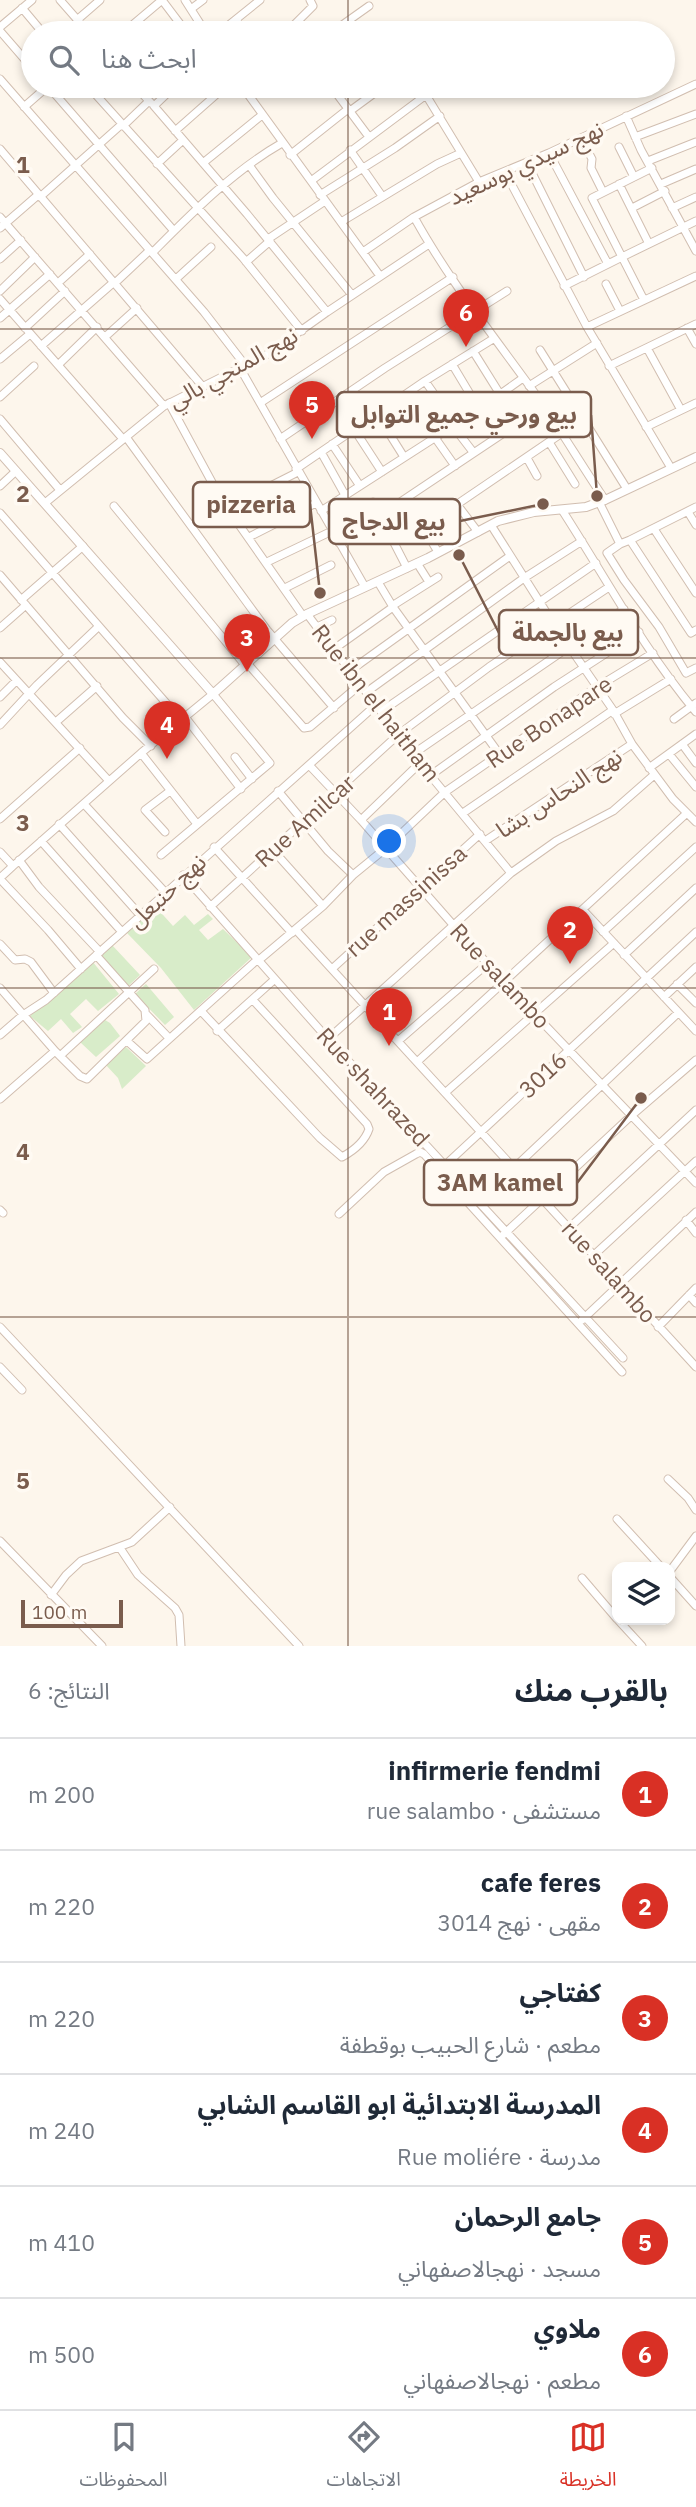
<!DOCTYPE html>
<html lang="ar">
<head>
<meta charset="utf-8">
<style>
  :root { --surface:#fff; --page:#f6f6f7; --text:#1f2937; --muted:#747a83; --line:#e0e1e3; --accent:#d93025 }
  body { margin:0; font-family:"IBM Plex Sans","Noto Sans Arabic",sans-serif; background:var(--page); color:var(--text); direction:rtl }
  .controls { position:absolute; right:21px; bottom:21px; display:grid; overflow:hidden; border-radius:14px; box-shadow:0 4px 10px #0003 }
  .controls button { width:63px; height:63px; display:grid; place-items:center; padding:0; border:0; border-bottom:2px solid var(--line); background:var(--surface); color:var(--text); font:35px sans-serif }
  .scale { position:absolute; left:21px; bottom:18px; width:102px; box-sizing:border-box; padding-left:7px; border:4px solid #7a5c4d; border-top:0; font-size:19px; line-height:24px; white-space:nowrap; color:#7a5c4d; -webkit-text-stroke:5px #fffaf3; paint-order:stroke }
  .you { position:absolute; left:390px; top:842px; width:24px; height:24px; margin:-18px; border:5px solid #fff; border-radius:50%; background:#1a73e8; box-shadow:0 0 0 10px #1a73e833 }
  .badge { display:grid; place-items:center; width:46px; height:46px; border-radius:50%; background:var(--accent); color:#fff; font-size:23px; font-weight:700 }
  .pin { position:absolute; translate:-50% -58px; filter:drop-shadow(0 2px 4px #0008) }
  .pin::after { content:''; position:absolute; top:37px; width:24px; height:21px; background:inherit; clip-path:polygon(0 0,100% 0,50% 100%) }
  .list { margin:0; padding:0; list-style:none }
  h2 { display:flex; justify-content:space-between; align-items:center; height:91px; margin:0; padding:0 28px; font-size:30px }
  h2 small { font-size:23px; font-weight:400; color:var(--muted) }
  .list li { display:grid; grid-template-columns:46px 1fr auto; gap:21px; align-items:center; box-sizing:border-box; height:112px; padding:0 28px; border-top:2px solid var(--line) }
  .list b { display:block; font-size:26px; white-space:nowrap }
  .list p { margin:0; font-size:23px; white-space:nowrap; color:var(--muted) }
  .list em { font-size:23px; font-style:normal; color:var(--muted) }
  .icon { flex:none; width:38px; height:38px; fill:none; stroke:currentColor; stroke-width:2; stroke-linecap:round; stroke-linejoin:round }
  .map { position:relative; flex:none; width:696px; height:1646px; overflow:hidden; direction:ltr }
  .search { position:absolute; background:var(--surface); box-shadow:0 4px 10px #0003; left:21px; right:21px; top:21px; height:77px; display:flex; align-items:center; gap:18px; box-sizing:border-box; padding:0 24px; border-radius:38px; color:var(--muted); font-size:26px }
  .sheet { height:763px; background:var(--surface) }
  nav { display:flex; justify-content:space-around; align-items:center; box-sizing:border-box; height:98px; border-top:2px solid var(--line); background:var(--surface); font-size:19px; color:var(--muted) }
  nav a { display:grid; justify-items:center; gap:4px }
  nav .on { color:var(--accent) }
  .map>svg:first-child { display:block }
</style>
</head>
<body>
<div class="map">
<svg width="696" height="1646" viewBox="0 0 696 1646">
  <rect width="100%" height="100%" fill="#fdf6ec"/>
  <!-- green -->
  <path fill="#d8ecc9" d="M 155,906 L 173,926 L 185,915 L 194,925 L 208,914 L 213,919 L 199,930 L 208,940 L 223,929 L 252,957 L 194,1010 L 161,968 L 127,933 Z
    M 112,945 L 140,975 L 127,987 L 99,956 Z
    M 92,961 L 119,994 L 98,1011 L 86,999 L 70,1014 L 82,1027 L 73,1033 L 61,1019 L 48,1031 L 30,1016 Z
    M 146,984 L 174,1017 L 165,1025 L 135,994 Z
    M 105,1020 L 110,1023 L 120,1036 L 96,1057 L 80,1042 Z
    M 126,1047 L 146,1066 L 122,1089 L 118,1078 L 106,1065 Z"/>
  <g fill="none" stroke-linecap="round" stroke-linejoin="round">
    <defs>
      <path id="minor" d="M 60,0 L 89,33
        M 162,0 L 187,33
        M 185,0 L 206,33
        M 22,8 L 43,33
        M 191,9 L 203,0
        M 77,20 L 100,0
        M 236,20 L 246,33
        M 0,27 L 32,0
        M 0,31 L 33,69
        M 123,33 L 162,0
        M 219,33 L 260,0
        M 293,33 L 292,27 L 313,6 L 310,0
        M 331,33 L 369,6
        M 0,79 L 204,312 L 245,365
        M 48,86 L 174,231
        M 88,86 L 243,258 L 302,331
        M 135,86 L 151,103
        M 175,86 L 154,106 L 247,214 L 327,312
        M 242,86 L 380,276
        M 331,86 L 369,137
        M 419,86 L 426,95
        M 24,107 L 48,86
        M 350,111 L 384,86
        M 626,116 L 641,150 L 696,251
        M 123,126 L 149,101
        M 175,131 L 226,86
        M 635,137 L 696,114
        M 581,138 L 592,159 L 591,168 L 603,192
        M 619,147 L 634,177
        M 0,149 L 203,387
        M 350,150 L 382,196
        M 549,153 L 608,264
        M 290,155 L 348,109
        M 648,161 L 696,142
        M 203,163 L 262,115
        M 527,163 L 584,277
        M 157,164 L 183,140
        M 249,165 L 273,198 L 352,295
        M 652,168 L 592,198 L 622,257 L 696,221
        M 505,172 L 587,327
        M 311,181 L 426,95 L 479,182
        M 619,184 L 648,242
        M 661,184 L 696,169
        M 320,195 L 395,148 L 440,116
        M 40,197 L 122,124
        M 632,208 L 665,191
        M 672,208 L 696,197
        M 0,217 L 164,406
        M 414,217 C 451,284 500,344 544,406 C 565,437 584,469 605,500
        M 341,222 L 437,164 L 461,153
        M 0,228 L 38,195
        M 268,239 L 325,201
        M 153,252 C 192,213 233,171 282,143
        M 363,252 L 414,217 L 479,182 L 549,153 L 696,84
        M 0,259 L 21,240
        M 246,262 L 270,241
        M 176,279 L 211,247
        M 58,283 L 90,254
        M 115,283 L 150,250
        M 606,284 L 620,311
        M 564,286 L 622,257 L 644,300
        M 0,291 L 35,257
        M 0,299 L 123,439
        M 0,318 L 50,274
        M 25,328 L 65,291
        M 687,328 L 696,344
        M 105,337 L 137,308
        M 41,346 L 114,282
        M 647,348 L 681,410
        M 540,350 L 627,489
        M 473,351 L 518,423
        M 0,359 L 30,334
        M 452,364 L 488,424
        M 58,365 L 97,327
        M 609,366 L 696,324
        M 240,368 L 365,587
        M 425,381 L 455,424
        M 529,386 L 597,343
        M 405,395 L 455,466
        M 0,397 L 34,366
        M 169,403 L 221,499 L 303,616
        M 260,403 L 453,277
        M 386,408 L 402,431
        M 377,414 L 404,457
        M 0,419 L 60,490
        M 453,426 L 473,452
        M 646,427 L 696,403
        M 354,429 L 382,472
        M 126,437 L 267,630 L 334,708
        M 280,439 L 385,368 L 507,291
        M 549,442 L 575,484
        M 332,444 L 360,486
        M 321,452 L 345,495
        M 527,458 L 537,476
        M 671,468 L 587,327 L 696,276
        M 296,469 L 425,381 L 493,339
        M 0,486 L 16,471
        M 406,499 L 438,552
        M 373,502 L 407,568
        M 599,502 L 620,544 L 607,553 L 624,580 L 659,627 L 686,673 L 696,668
        M 45,503 L 164,406 L 268,354 L 327,312 L 429,244
        M 114,506 L 245,665
        M 227,508 L 298,472
        M 562,510 C 606,578 644,650 696,712
        M 321,511 L 478,410 L 523,378
        M 688,512 L 696,525
        M 0,513 L 181,720
        M 491,525 L 553,623 L 613,710 L 632,744 L 673,799 L 696,822
        M 654,529 L 696,593
        M 478,532 L 459,507 L 459,503 L 584,418
        M 249,537 L 316,503
        M 630,540 L 696,507
        M 339,543 L 544,406
        M 620,544 L 630,540 L 691,633 L 696,630
        M 267,562 L 332,531
        M 417,563 L 429,582
        M 0,575 L 123,718 L 151,746
        M 378,582 L 393,607 L 500,755
        M 285,588 L 331,565
        M 21,600 L 83,546
        M 392,606 L 438,577
        M 307,614 L 420,763 L 511,873 L 556,841 L 613,811 L 654,775
        M 317,627 L 332,620
        M 0,628 L 26,605
        M 334,649 L 393,607
        M 0,662 L 109,781
        M 247,663 L 304,728 L 310,727 L 362,683
        M 351,670 L 510,556
        M 368,691 L 524,578 L 582,541
        M 0,697 L 16,681
        M 382,711 L 596,563
        M 614,714 L 671,679
        M 185,717 L 241,789
        M 674,719 L 696,703
        M 56,722 L 97,686
        M 0,725 L 37,685 L 98,627
        M 682,744 L 696,763
        M 141,753 L 197,824
        M 413,754 L 624,609
        M 669,754 L 696,787
        M 235,757 L 252,779
        M 309,765 L 361,820 L 499,977 L 696,1183
        M 649,768 L 696,734
        M 431,775 L 554,687 L 639,632
        M 278,791 L 328,851 L 353,875
        M 84,804 L 165,892
        M 463,813 L 613,710
        M 0,819 L 80,748
        M 361,820 L 420,763
        M 59,824 L 140,915
        M 165,832 L 145,810 L 170,791
        M 41,841 L 122,932
        M 485,841 L 632,744
        M 214,847 L 292,933
        M 272,849 L 323,906
        M 0,852 L 13,866 L 141,753 L 213,694 L 270,763 L 161,855
        M 19,860 L 39,887 L 100,952
        M 183,875 L 328,1039 L 623,1358
        M 0,878 L 13,866
        M 0,879 L 48,930 L 81,969
        M 210,907 L 399,734 L 489,667 L 609,587
        M 583,910 L 696,1031
        M 296,930 L 696,1367
        M 603,932 L 696,847
        M 0,944 L 15,960 L 25,959 L 31,962 L 54,993
        M 624,955 L 696,888
        M 259,960 L 323,906 L 353,875 L 386,848 L 445,792 L 597,687 L 653,653
        M 333,968 L 480,834
        M 677,984 L 696,1003
        M 0,988 L 55,1051 L 0,1099
        M 664,997 L 696,967
        M 201,1011 L 320,1138 L 342,1157 C 353,1151 365,1141 369,1129 L 367,1124 L 253,1000
        M 147,1015 L 169,1038
        M 217,1031 L 275,979
        M 0,1035 L 23,1015 L 46,1000 L 377,704
        M 328,1039 L 511,873
        M 127,1041 L 147,1059 L 258,959
        M 398,1041 L 487,964
        M 55,1051 L 80,1076 L 87,1079 L 146,1021 L 145,1010 L 96,955
        M 60,1056 L 154,969
        M 417,1062 L 687,813
        M 446,1092 L 614,943
        M 515,1167 L 678,1013
        M 442,1168 L 696,932
        M 0,1210 L 3,1213
        M 339,1214 L 384,1172 L 416,1154 L 420,1152 L 424,1154 L 622,1372
        M 686,1220 L 696,1233
        M 570,1227 L 696,1110
        M 503,1235 L 632,1115 L 696,1060
        M 594,1255 L 696,1161
        M 689,1295 L 696,1303
        M 582,1320 L 696,1212
        M 0,1327 L 299,1646
        M 658,1327 L 696,1288
        M 0,1367 L 22,1390
        M 668,1479 L 688,1498 L 696,1510
        M 617,1519 L 661,1567
        M 0,1541 L 102,1646
        M 120,1548 L 138,1575 L 175,1608 L 179,1615 L 181,1646
        M 670,1571 L 696,1536
        M 670,1577 L 696,1606
        M 582,1578 L 617,1619
        M 51,1595 L 66,1575 L 81,1561 L 132,1542 L 170,1507
        M 618,1620 L 642,1646"/>
      <path id="tertiary" d="M 0,453 L 213,694 L 292,623 L 307,614 L 428,558 L 498,521 L 534,512 L 586,507 L 605,500 L 696,457"/>
    </defs>
    <!-- minor casing -->
    <use href="#minor" stroke="#d1beb0" stroke-width="9"/>
    <!-- tertiary casing -->
    <use href="#tertiary" stroke="#d1beb0" stroke-width="10"/>
    <!-- minor -->
    <use href="#minor" stroke="#fff" stroke-width="7"/>
    <!-- tertiary -->
    <use href="#tertiary" stroke="#fff" stroke-width="8"/>
  </g>
  <!-- grid -->
  <path fill="none" stroke="#7a5c4d" stroke-width="2" stroke-opacity="0.55" d="M 348,0 L 348,33M 348,86 L 348,1646M 0,329 L 696,329M 0,658 L 696,658M 0,988 L 696,988M 0,1317 L 696,1317"/>
  <g text-anchor="middle" stroke-width="7" stroke-linejoin="round" paint-order="stroke">
    <!-- street labels -->
    <g font-size="23" fill="#7a5c4d" stroke="#fffaf3">
      <text transform="translate(526 163) rotate(-25)" y="8">نهج سيدي بوسعيد</text>
      <text transform="translate(233 368) rotate(-29)" y="8">نهج المنجي بالي</text>
      <text transform="translate(376 703) rotate(52)" y="8">Rue ibn el haitham</text>
      <text transform="translate(549 722) rotate(-34)" y="8">Rue Bonapare</text>
      <text transform="translate(559 793) rotate(-33)" y="8">نهج النحاس بشا</text>
      <text transform="translate(305 821) rotate(-42)" y="8">Rue Amilcar</text>
      <text transform="translate(167 891) rotate(-43)" y="8">نهج حنبعل</text>
      <text transform="translate(406 901) rotate(-42)" y="8">rue massinissa</text>
      <text transform="translate(500 976) rotate(47)" y="8">Rue salambo</text>
      <text transform="translate(543 1075) rotate(-43)" y="8">3016</text>
      <text transform="translate(373 1087) rotate(47)" y="8">Rue shahrazed</text>
      <text transform="translate(609 1272) rotate(48)" y="8">rue salambo</text>
    </g>
  </g>
  <g font-size="23" text-anchor="middle" font-weight="bold" fill="#7a5c4d" stroke="#fffaf3" stroke-width="7" stroke-linejoin="round" paint-order="stroke">
    <text x="23" y="173">1</text>
    <text x="23" y="502">2</text>
    <text x="23" y="831">3</text>
    <text x="23" y="1160">4</text>
    <text x="23" y="1489">5</text>
  </g>
  <!-- callouts -->
  <path fill="none" stroke="#7a5c4d" stroke-width="2.5" d="M597 496L591 415M320 593L310 504M543 504L460 521M459 555L499 633M641 1098L577 1183"/>
  <g fill="#7a5c4d" stroke="#fffaf3" stroke-width="2.5">
    <circle cx="597" cy="496" r="7"/>
    <circle cx="320" cy="593" r="7"/>
    <circle cx="543" cy="504" r="7"/>
    <circle cx="459" cy="555" r="7"/>
    <circle cx="641" cy="1098" r="7"/>
  </g>
  <g fill="#fffaf3" stroke="#7a5c4d" stroke-width="2.5">
    <rect x="337" y="392" width="254" height="45" rx="7"/>
    <rect x="193" y="482" width="117" height="45" rx="7"/>
    <rect x="329" y="499" width="131" height="45" rx="7"/>
    <rect x="499" y="610" width="139" height="45" rx="7"/>
    <rect x="424" y="1160" width="153" height="45" rx="7"/>
  </g>
  <g font-size="24" text-anchor="middle" font-weight="bold" fill="#7a5c4d">
    <text x="464" y="423">بيع ورحي جميع التوابل</text>
    <text x="251" y="513">pizzeria</text>
    <text x="394" y="530">بيع الدجاج</text>
    <text x="568" y="641">بيع بالجملة</text>
    <text x="500" y="1191">3AM kamel</text>
  </g>
</svg>
<div class="controls">
<button><svg class="icon" aria-label="layers" viewBox="0 0 24 24"><path d="M12 4l9 5-9 5-9-5zM3 14l9 5 9-5"/></svg></button>
</div>
<div class="scale">100 m</div>
<div class="you"></div>
<div class="pin badge" style="left:389px;top:1046px">1</div>
<div class="pin badge" style="left:570px;top:964px">2</div>
<div class="pin badge" style="left:247px;top:672px">3</div>
<div class="pin badge" style="left:167px;top:759px">4</div>
<div class="pin badge" style="left:312px;top:439px">5</div>
<div class="pin badge" style="left:466px;top:347px">6</div>
<div class="search"><svg class="icon" aria-label="search" viewBox="0 0 24 24"><circle cx="10" cy="10" r="6"/><path d="M15 15l6 6"/></svg>ابحث هنا</div>
</div>
<section class="sheet">
<h2>بالقرب منك<small>النتائج: 6</small></h2>
<ul class="list">
<li><span class="badge">1</span><div><b>infirmerie fendmi</b><p>مستشفى · rue salambo</p></div><em>200 m</em></li>
<li><span class="badge">2</span><div><b>cafe feres</b><p>مقهى · نهج 3014</p></div><em>220 m</em></li>
<li><span class="badge">3</span><div><b>كفتاجي</b><p>مطعم · شارع الحبيب بوقطفة</p></div><em>220 m</em></li>
<li><span class="badge">4</span><div><b>المدرسة الابتدائية ابو القاسم الشابي</b><p>مدرسة · Rue moliére</p></div><em>240 m</em></li>
<li><span class="badge">5</span><div><b>جامع الرحمان</b><p>مسجد · نهجالاصفهاني</p></div><em>410 m</em></li>
<li><span class="badge">6</span><div><b>ملاوي</b><p>مطعم · نهجالاصفهاني</p></div><em>500 m</em></li>
</ul>
</section>
<nav>
<a class="on"><svg class="icon" aria-label="map" viewBox="0 0 24 24"><path d="M3 6l6-2 6 2 6-2v14l-6 2-6-2-6 2zM9 4v14M15 6v14"/></svg>الخريطة</a>
<a><svg class="icon" aria-label="directions" viewBox="0 0 24 24"><path d="M12 3l9 9-9 9-9-9zM9 14v-3h6M13 9l2 2-2 2"/></svg>الاتجاهات</a>
<a><svg class="icon" aria-label="saved" viewBox="0 0 24 24"><path d="M7 4h10v16l-5-4-5 4z"/></svg>المحفوظات</a>
</nav>
</body>
</html>
